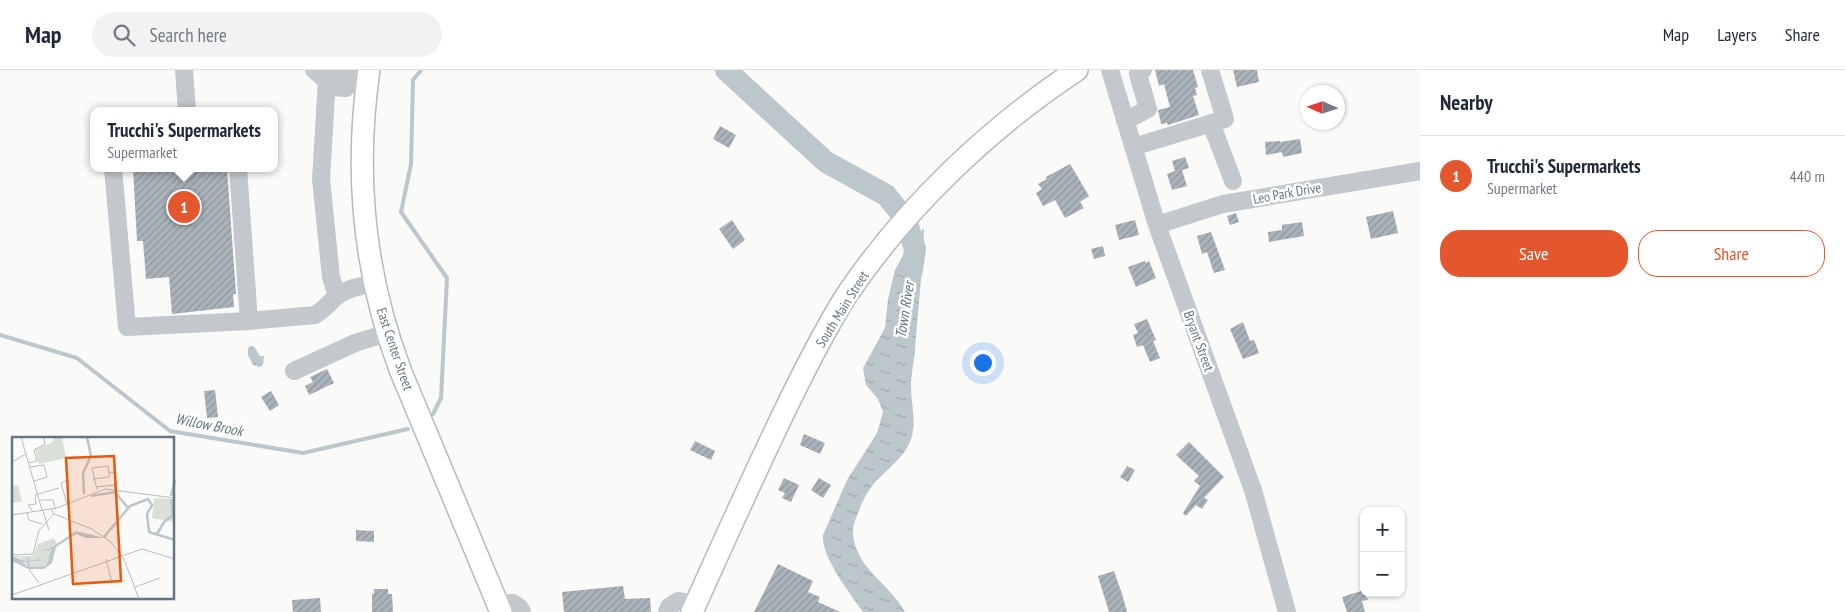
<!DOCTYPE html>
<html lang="en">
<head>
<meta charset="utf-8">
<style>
  :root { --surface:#fff; --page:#f2f2f3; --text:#1f2937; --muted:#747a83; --line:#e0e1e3; --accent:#e4572e }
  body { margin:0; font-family:"PT Sans Narrow",sans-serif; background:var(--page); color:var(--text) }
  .controls { position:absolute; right:15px; bottom:15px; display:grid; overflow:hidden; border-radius:10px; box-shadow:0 1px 4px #0004 }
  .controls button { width:45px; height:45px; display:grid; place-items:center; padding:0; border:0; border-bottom:1px solid var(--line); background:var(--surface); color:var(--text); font:25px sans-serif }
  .compass { position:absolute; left:1300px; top:15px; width:45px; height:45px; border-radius:50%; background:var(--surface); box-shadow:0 1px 4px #0004; rotate:273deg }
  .you { position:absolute; left:982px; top:292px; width:18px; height:18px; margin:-12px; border:4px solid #fff; border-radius:50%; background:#1a73e8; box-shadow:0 0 0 8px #1a73e833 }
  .badge { display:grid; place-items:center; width:32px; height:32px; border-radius:50%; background:var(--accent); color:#fff; font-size:16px; font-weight:700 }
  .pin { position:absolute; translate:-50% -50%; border:2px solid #fff; box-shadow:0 1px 5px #0006 }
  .popup { position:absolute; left:90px; top:37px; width:188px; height:65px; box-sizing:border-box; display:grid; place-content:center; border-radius:10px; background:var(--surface); filter:drop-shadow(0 1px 4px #0005); font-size:16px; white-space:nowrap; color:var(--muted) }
  .popup b { font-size:19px; color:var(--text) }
  .popup::after { content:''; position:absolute; left:50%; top:100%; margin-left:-10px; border:10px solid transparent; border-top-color:var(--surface) }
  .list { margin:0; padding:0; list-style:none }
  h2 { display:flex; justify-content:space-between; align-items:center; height:65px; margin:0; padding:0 20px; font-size:21px }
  h2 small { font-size:16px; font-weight:400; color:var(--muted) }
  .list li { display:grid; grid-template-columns:32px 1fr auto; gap:15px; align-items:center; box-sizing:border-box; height:80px; padding:0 20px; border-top:1px solid var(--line) }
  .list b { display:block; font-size:19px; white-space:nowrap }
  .list p { margin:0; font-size:16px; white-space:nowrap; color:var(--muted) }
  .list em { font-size:16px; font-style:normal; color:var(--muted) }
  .actions { display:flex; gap:10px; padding:15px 20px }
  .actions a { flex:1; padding:11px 0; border:1px solid var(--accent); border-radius:20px; text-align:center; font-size:18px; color:var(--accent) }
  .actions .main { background:var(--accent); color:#fff }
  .icon { flex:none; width:28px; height:28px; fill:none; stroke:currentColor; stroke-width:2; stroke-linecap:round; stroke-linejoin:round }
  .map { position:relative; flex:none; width:1420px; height:542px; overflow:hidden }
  header { display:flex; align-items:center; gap:30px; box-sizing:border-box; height:70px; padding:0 25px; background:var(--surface); border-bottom:1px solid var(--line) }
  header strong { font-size:24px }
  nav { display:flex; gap:28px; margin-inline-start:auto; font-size:18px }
  .search { width:350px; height:45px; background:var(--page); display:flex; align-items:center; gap:12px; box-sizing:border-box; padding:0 18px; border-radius:28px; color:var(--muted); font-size:19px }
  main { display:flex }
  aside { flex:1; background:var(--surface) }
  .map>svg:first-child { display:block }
</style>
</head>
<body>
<header>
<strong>Map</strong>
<div class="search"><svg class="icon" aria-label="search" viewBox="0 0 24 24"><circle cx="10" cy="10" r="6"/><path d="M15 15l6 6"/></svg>Search here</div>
<nav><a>Map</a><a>Layers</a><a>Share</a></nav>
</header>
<main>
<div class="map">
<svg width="1420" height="542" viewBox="0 0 1420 542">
  <defs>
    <pattern id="water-ripples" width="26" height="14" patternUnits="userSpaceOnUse" patternTransform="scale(1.25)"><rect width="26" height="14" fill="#bbc7cb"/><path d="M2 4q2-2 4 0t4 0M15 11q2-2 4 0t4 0" fill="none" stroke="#9ca6aa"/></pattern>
    <pattern id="building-hatch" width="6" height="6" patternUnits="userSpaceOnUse" patternTransform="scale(1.25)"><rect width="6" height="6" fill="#aab3b9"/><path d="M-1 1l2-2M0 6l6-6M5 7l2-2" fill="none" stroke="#8e969c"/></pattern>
  </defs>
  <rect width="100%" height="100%" fill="#fafaf8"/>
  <!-- water -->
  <path fill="url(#water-ripples)" d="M 924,158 C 923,198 918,239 915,279 C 914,292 911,304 911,317 C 911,333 916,350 912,366 C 906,388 885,400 872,416 C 866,424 861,434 858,443 C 855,450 852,458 853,465 C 857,500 890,514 905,542 L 863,542 C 850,523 821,487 823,465 L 847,410 L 877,363 L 883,342 L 878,329 L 866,315 L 863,298 L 885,258 L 888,229 L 895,200 L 906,180 Z
    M 251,276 L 255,278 L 260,286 L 264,286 L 263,295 L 260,297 L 253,295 L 248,285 L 248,278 Z"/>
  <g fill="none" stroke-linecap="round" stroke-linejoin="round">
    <!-- stream -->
    <path stroke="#bbc7cb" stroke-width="4" d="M 421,0 L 413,10 L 411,94 L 401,142 L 447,208 L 441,328 L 433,344
      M 0,265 L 77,288 L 170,361 L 303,383 L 408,359"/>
    <!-- river -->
    <path stroke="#bbc7cb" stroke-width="22" d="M 726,0 L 826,92 L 886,125 L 906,150 L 915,179 L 912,200"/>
  </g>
  <!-- building -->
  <path fill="url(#building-hatch)" d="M 1155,0 L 1193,0 L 1198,17 L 1195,18 L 1197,25 L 1193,26 L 1199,45 L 1168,55 L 1167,53 L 1161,54 L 1158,40 L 1170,37 L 1164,14 L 1159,16 Z
    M 1233,0 L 1257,0 L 1259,12 L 1237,17 Z
    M 720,56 L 736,65 L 729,78 L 713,69 Z
    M 1300,69 L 1302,83 L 1283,87 L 1282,82 L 1266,85 L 1265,72 L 1280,71 L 1280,72 Z
    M 1185,87 L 1189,98 L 1182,100 L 1187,116 L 1172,120 L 1167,104 L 1175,101 L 1172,91 Z
    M 1070,94 L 1089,126 L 1080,132 L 1084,138 L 1065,148 L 1055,130 L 1043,136 L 1036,123 L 1042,119 L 1038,114 L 1047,109 L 1046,107 Z
    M 133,98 L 227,98 L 236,224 L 233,224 L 234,237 L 172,244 L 169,207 L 146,209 L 143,171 L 137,171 Z
    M 1393,141 L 1398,163 L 1371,169 L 1366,147 Z
    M 1236,143 L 1239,152 L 1230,155 L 1227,146 Z
    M 732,150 L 745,170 L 733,179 L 719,159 Z
    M 1135,150 L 1139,165 L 1119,170 L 1115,155 Z
    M 1302,152 L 1304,166 L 1269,172 L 1268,162 L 1282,160 L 1282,155 Z
    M 1211,162 L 1225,200 L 1214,203 L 1207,182 L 1202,184 L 1197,166 Z
    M 1103,176 L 1105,186 L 1094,189 L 1091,179 Z
    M 1145,191 L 1146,193 L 1149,191 L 1156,208 L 1136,217 L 1128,197 Z
    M 1147,249 L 1156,270 L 1153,271 L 1160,288 L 1150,292 L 1143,275 L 1137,277 L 1133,265 L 1138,263 L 1134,254 Z
    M 1243,252 L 1250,271 L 1254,270 L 1259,283 L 1243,289 L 1230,259 Z
    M 327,299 L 334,313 L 309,325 L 305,316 L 313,312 L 310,307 Z
    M 215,320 L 218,347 L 207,348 L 204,321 Z
    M 271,321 L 279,335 L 270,341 L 261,327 Z
    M 804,364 L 825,373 L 820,384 L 800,375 Z
    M 695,371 L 715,381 L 711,390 L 690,380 Z
    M 1189,372 L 1224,407 L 1204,428 L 1208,430 L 1202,439 L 1196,435 L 1186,446 L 1183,443 L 1200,416 L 1194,411 L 1199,406 L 1176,385 Z
    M 1127,396 L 1135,400 L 1128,412 L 1120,407 Z
    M 784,408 L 799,415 L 791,432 L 782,428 L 785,423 L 778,420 Z
    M 819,408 L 831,415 L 823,428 L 811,420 Z
    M 356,460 L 374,461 L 374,472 L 356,471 Z
    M 778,494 L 813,511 L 808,522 L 820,527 L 818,532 L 840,542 L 754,542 Z
    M 1114,501 L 1122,524 L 1127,542 L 1109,542 L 1098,506 Z
    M 623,516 L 625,529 L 650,528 L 651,542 L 564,542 L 562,522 Z
    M 374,519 L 388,519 L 388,524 L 392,524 L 393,542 L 372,542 L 372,524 L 374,524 Z
    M 1364,520 L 1368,530 L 1362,531 L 1365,542 L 1347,542 L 1342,527 Z
    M 320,528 L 321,542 L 293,542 L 292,530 Z"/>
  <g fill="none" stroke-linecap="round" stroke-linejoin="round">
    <defs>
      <path id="major" d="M 369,0 C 354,103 364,205 401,302 L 501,542
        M 692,542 C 723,473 754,404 787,336 C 805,299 824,261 846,226 C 905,138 989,58 1077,0"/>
    </defs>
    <!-- major casing -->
    <use href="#major" stroke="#b5babe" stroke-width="24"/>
    <!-- minor -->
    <path stroke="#c3c8cc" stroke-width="18" d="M 184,0 L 187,41
      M 314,0 L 334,17 L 346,18 L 352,11
      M 1110,0 L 1157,155 L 1253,420 L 1287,542
      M 1125,51 L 1148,39 L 1138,4 L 1143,0
      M 1211,53 L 1233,111
      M 1133,77 L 1225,49 L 1210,0
      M 113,98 L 127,257 L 249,251 L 315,245 C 324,240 329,233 336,227 C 347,218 361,216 374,214
      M 238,98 L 249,251
      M 1157,155 L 1223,134 L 1420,101
      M 337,226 L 331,207 L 321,109 L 327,9 L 334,2 L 347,2 L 352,11
      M 294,301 L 355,273 L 387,263
      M 499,535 L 513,533 L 520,538 L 522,542
      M 667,542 L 669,537 L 678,531 L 696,534"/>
    <!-- major -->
    <use href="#major" stroke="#fff" stroke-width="21"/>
  </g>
  <g text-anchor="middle" stroke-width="5" stroke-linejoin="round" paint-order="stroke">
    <!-- street labels -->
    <g font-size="14" fill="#657683" stroke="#fff">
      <text transform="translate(1287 123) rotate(-10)" y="5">Leo Park Drive</text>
      <text transform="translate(842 239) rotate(-58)" y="5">South Main Street</text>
      <text transform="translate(1199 271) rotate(70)" y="5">Bryant Street</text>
      <text transform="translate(395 279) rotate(71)" y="5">East Center Street</text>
    </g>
    <!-- water labels -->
    <g font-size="15" font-style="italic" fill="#60757c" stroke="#fff">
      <text transform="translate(905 240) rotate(-81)" y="5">Town River</text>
      <text transform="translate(209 355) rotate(11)" y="5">Willow Brook</text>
    </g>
  </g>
  <!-- overview -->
  <g transform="translate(12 367)">
    <rect width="162" height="162" fill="#fafaf8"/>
    <path d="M 142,61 L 162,62 L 162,85 L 140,81 Z" fill="#dadfd7"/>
    <path d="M 42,101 L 45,107 L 40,109 L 38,125 L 34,129 L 16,130 L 9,121 L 0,119 L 21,119 L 26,107 Z" fill="#dadfd7"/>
    <path d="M 43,0 L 50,0 L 54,21 L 27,27 L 23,12 L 39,6 ZM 6,48 L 10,64 L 1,66 L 0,50 Z" fill="#dadfd7"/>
    <path d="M 64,94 L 93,101 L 74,101 L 64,97 L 44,110 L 40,126 L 32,132 L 16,132 L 0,124 L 0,119 L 13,124 L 25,123 L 26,120 L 27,123 L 35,123 L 40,112 L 36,114 L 33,112 L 28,118 L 32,112 L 37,112 ZM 39,118 L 34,129 L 16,130 L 11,125 L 35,123 Z" fill="#bbc7cb" fill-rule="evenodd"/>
    <path fill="none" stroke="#bbc7cb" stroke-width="2.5" d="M 72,57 L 71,36 L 79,19 L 75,0M 79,59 L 103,55 L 116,71M 159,59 L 163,43M 145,97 L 152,85 L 161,78 L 159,62M 92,100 L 118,69 L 136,62 L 140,68 L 135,77 L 137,95 L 163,103"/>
    <path fill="none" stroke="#b5bdc2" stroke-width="1" d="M 9,0 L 30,73M 0,25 L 14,17M 17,26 L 25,24 L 22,13 L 33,7 L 32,0M 18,30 L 32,28 L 35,40 L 22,44M 81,42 L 97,40 L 97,36M 54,44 L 49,46 L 55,67M 84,50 L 103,48M 85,53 L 80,31 L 96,29 L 97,36 L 103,35 L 103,52M 28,63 L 41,63 L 43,71M 39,72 L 42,77 L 80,92 L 99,105 L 112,122 L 127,162M 31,74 L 37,93M 21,75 L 16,68 L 24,67 L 23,58 L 47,51M 15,76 L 17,83 L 30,87M 0,78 L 45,71 L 93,52 L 163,61M 0,118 L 21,117 L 27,93 L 42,77M 15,121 L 18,134 L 27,146M 94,122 L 100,146M 123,150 L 148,141M 0,158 L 130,112 L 163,122"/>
    <path fill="#e8590c" fill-opacity="0.15" stroke="#e8590c" stroke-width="2.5" d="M 102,19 L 109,144 L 61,147 L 54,21 Z"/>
    <rect width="162" height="162" fill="none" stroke="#657683" stroke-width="2.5"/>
  </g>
</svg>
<div class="controls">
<button>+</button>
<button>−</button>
</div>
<svg class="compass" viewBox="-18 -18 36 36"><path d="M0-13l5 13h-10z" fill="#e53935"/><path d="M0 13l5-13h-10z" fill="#747a83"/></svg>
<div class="you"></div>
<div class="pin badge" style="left:184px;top:137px">1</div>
<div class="popup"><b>Trucchi's Supermarkets</b>Supermarket</div>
</div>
<aside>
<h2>Nearby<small></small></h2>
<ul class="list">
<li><span class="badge">1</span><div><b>Trucchi's Supermarkets</b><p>Supermarket</p></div><em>440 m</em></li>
</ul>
<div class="actions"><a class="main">Save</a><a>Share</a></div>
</aside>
</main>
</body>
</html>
